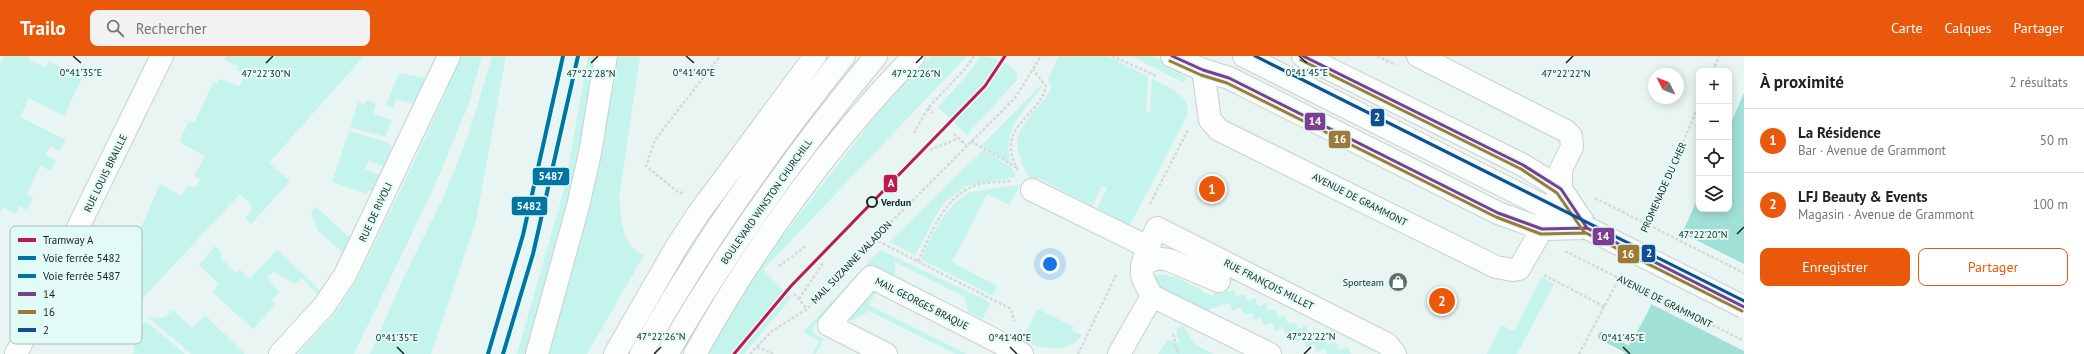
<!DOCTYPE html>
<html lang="fr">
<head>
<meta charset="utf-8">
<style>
  :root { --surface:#fff; --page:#f2f2f2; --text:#222; --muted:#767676; --line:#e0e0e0; --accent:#ea580c }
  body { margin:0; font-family:"PT Sans",sans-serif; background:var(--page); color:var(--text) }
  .controls { position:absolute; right:12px; top:12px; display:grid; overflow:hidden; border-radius:8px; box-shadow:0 2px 10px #0003 }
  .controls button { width:36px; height:36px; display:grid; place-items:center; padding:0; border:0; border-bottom:1px solid var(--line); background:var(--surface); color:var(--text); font:20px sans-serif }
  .compass { position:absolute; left:1648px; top:12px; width:36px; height:36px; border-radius:50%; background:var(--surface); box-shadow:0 2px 10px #0003; rotate:312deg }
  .you { position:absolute; left:1050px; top:208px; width:14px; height:14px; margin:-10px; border:3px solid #fff; border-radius:50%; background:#1a73e8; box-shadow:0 0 0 6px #1a73e833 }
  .badge { display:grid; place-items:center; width:26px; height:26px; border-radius:50%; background:var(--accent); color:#fff; font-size:13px; font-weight:700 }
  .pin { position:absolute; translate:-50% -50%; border:2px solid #fff; box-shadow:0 1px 4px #0006 }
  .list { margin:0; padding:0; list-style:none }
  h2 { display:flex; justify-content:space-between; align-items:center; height:52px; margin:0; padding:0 16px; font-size:17px }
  h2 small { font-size:13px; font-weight:400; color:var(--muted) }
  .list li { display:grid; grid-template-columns:26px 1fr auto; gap:12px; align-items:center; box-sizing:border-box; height:64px; padding:0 16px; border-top:1px solid var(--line) }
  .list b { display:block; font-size:15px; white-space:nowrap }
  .list p { margin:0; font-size:13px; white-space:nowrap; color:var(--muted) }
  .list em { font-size:13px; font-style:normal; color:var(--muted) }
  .actions { display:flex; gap:8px; padding:12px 16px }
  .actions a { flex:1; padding:9px 0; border:1px solid var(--accent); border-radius:8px; text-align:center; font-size:14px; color:var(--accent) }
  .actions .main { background:var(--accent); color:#fff }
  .icon { flex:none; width:22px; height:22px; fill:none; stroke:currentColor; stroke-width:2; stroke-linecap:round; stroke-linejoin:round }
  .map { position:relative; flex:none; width:1744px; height:298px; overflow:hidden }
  header { display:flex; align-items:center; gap:24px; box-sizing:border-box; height:56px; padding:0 20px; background:var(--accent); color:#fff }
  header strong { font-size:19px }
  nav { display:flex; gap:22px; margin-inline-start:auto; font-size:14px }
  .search { width:280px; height:36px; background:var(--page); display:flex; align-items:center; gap:10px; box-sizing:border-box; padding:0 14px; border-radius:8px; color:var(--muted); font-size:15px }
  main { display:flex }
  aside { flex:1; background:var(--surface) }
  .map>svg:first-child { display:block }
</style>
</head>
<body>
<header>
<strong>Trailo</strong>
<div class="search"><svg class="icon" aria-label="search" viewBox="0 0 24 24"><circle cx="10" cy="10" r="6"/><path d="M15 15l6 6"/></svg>Rechercher</div>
<nav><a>Carte</a><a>Calques</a><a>Partager</a></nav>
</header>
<main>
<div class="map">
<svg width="1744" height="298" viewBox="0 0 1744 298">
  <rect width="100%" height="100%" fill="#e9f5f2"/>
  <!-- green -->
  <path fill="#c5f4ec" d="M 4,0 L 29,0 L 28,3 L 46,11 L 49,5 L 82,22 L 64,60 L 29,42 L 20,61 L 66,84 L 60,95 L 50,90 L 46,99 L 56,104 L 51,115 L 40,110 L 27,138 L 33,141 L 27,154 L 20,150 L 16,158 L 3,151 L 0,157 L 0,9 Z
    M 226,0 L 270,0 L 274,2 L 276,0 L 364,0 L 269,107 L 290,125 L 251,168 L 245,162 L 252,155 L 250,147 L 240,138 L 143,242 L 133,237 L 138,230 L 129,223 L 134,209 L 119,202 L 120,200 L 135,206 L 144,188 L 136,183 L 160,128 L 181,140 L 188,129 L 193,132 L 197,130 L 200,123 L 194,120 L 205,100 L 179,86 L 189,65 L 194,67 L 214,25 L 217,27 L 220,23 L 240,30 L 245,18 L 237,14 L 238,10 L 224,4 Z
    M 458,0 L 482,0 L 468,50 L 431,138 L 354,298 L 298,298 L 339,252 L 355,227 L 413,108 L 446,36 L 450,16 Z
    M 492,0 L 506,0 L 476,165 L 431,298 L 370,298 L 403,223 L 444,140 L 469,77 Z
    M 588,0 L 640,0 L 619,142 C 621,158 621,180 633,192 C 635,195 641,197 644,199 L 587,298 L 517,298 L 565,130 Z
    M 931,0 L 967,0 L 763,214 L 791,242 L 744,298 L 701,298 L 740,236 L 812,142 L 882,52 Z
    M 980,0 C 992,0 1009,6 1017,17 L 1017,24 L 967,79 L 938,51 L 968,18 Z
    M 1057,0 L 1107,0 L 1148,20 L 1146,56 L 1150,57 L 1152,23 C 1167,31 1195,39 1186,62 L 1130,169 L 1097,152 L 1107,132 L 1102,130 L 1092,150 L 1038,122 L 1033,131 C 1027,118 1018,102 1017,87 C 1016,72 1042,48 1050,35 L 1051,30 L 1048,22 L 1058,2 Z
    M 1131,0 L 1152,0 L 1182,15 L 1180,18 L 1186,21 L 1184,27 Z
    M 399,17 L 430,23 L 417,49 L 396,43 L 393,52 L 386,50 Z
    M 1041,29 L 1042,31 C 1023,57 1000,74 1012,109 L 981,90 Z
    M 366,44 L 376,47 L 373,58 L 392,64 L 385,81 L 350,71 L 358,46 L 364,48 Z
    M 349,75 L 390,87 L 390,90 L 395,92 L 386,111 L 368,105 L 365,113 L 382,120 L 374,136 L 368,134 L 367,138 L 332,126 Z
    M 983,94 L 1012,112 L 1016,121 L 965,130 L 942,149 L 915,199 L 889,186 Z
    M 1021,128 L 1009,149 L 987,138 L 952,206 L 997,230 L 993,240 L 921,203 C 933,179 945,148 971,136 Z
    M 316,151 L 350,182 L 343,197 L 318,175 L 311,157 Z
    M 215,190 L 223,198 L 220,201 L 236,217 L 240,214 L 250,223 L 277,194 L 323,237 L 320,241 L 302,222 L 295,228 L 274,216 L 267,221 L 279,236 L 272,244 L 276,248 L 253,273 L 212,236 L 219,228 L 199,209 Z
    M 880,194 L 986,244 L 990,248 L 982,263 L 968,256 L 965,241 L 895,206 L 895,226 L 865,216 L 815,269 L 812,274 L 815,278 L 824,283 L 816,298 L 813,298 L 819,285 L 803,276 Z
    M 1225,214 L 1241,223 L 1224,228 L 1227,236 L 1234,234 L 1236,240 L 1245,238 L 1247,245 L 1255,242 L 1258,250 L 1266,247 L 1268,255 L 1276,253 L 1278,261 L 1285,259 L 1288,268 L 1295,266 L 1298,273 L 1306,270 L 1310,279 L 1316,276 L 1319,283 L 1325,281 L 1328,289 L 1336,286 L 1339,294 L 1348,291 L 1351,298 L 1327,298 L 1325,293 L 1317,296 L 1314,288 L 1306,291 L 1304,283 L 1296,286 L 1294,278 L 1286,280 L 1283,272 L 1275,275 L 1272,267 L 1264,269 L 1261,261 L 1254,264 L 1252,257 L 1244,259 L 1241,251 L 1232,255 L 1230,247 L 1204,255 L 1157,232 L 1153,221 C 1167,211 1198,233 1212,240 Z
    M 1541,221 L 1554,228 L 1517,298 L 1487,298 L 1501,269 L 1514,275 Z
    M 870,231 L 877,234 L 869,249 L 967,298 L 956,298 L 869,255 L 851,265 L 845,260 Z
    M 1038,253 L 1074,271 L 1072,275 L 1082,279 C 1069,298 1041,294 1022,284 Z
    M 173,254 L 192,272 L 205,259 L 245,298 L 191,298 L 149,262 L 165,261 Z
    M 146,265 L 185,298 L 133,298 L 136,276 Z
    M 1184,270 L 1194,288 L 1214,298 L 1158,298 L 1168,284 L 1179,287 L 1176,273 Z"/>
  <!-- water -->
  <path fill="#a1e0d5" d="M 1744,37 L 1744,298 L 1624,298 L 1647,258 L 1699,139 L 1699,153 L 1729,153 L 1729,71 Z"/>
  <!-- pier -->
  <path fill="#e9f5f2" d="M 1680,176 L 1744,208 L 1744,295 L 1649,247 Z"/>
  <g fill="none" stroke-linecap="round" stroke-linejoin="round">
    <!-- stream -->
    <path stroke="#a1e0d5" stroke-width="8" d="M 1602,280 L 1627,293"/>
    <defs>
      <path id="minor" d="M 1244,0 L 1587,172
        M 1203,14 L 1210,64 L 1219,74 L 1496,211 L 1513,214 L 1519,213 L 1542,173 L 1561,133 L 1561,113 L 1572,91 L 1571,80 L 1566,75 L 1418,0
        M 1032,134 L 1148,191 C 1140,215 1138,217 1152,240
        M 1148,191 L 1157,172 L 1387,288 L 1395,298
        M 1142,209 L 1157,202 L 1169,204 L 1219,225
        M 16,298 L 162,0
        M 280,298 L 324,250 L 345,219 L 449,0
        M 537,298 L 578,150 L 590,97 L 606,0
        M 886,298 L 829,269 L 871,221 L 1022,298
        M 1119,298 L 1152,240 L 1270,298"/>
      <path id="major" d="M 1172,0 L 1203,14 L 1229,22 L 1498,157 L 1542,173 L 1587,172
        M 1303,0 L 1523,109 L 1561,133 L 1587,172
        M 615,298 L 677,190 L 698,158 L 815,0
        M 641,298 C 699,193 769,94 844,0
        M 667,298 C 728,192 798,94 876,0
        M 695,298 C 753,193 830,86 914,0"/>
    </defs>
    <!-- minor casing -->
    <use href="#minor" stroke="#c8d1cf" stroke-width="24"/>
    <!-- major casing -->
    <use href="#major" stroke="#c8d1cf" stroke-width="24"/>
    <!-- path -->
    <path stroke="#d5dad8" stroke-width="2.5" stroke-dasharray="3 2" stroke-linecap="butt" d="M 1112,0 L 1156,20
      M 1377,0 L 1396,9
      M 1713,15 L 1719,0
      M 928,52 L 933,57
      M 914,77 L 928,52 L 965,13 L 974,0
      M 954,78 L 966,89
      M 971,85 L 1017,112
      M 930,94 L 959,82
      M 1018,114 C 994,69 1039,63 1046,30 L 1033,14
      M 683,137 L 678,136 L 646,110 L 655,84 L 720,0
      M 1150,148 L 1188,74
      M 1644,173 L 1659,144 L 1699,48
      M 874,183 L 1011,253 L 1014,265
      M 859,198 L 1015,42 L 1041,0
      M 918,205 C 932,176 945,137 980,128 C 989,126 1001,126 1011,125
      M 779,210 L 806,190
      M 1544,219 L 1605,251
      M 794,238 L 807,253
      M 799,243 L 823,207
      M 1173,278 L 1178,298
      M 757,291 L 773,298
      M 750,298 L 772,275 L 807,253 L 820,239
      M 1078,298 L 1117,217
      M 1579,298 L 1622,217"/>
    <!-- minor -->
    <use href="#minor" stroke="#fcfefd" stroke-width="22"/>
    <!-- major -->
    <use href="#major" stroke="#fcfefd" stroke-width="22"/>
    <defs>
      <path id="major-bridge" d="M 1587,172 L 1744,251"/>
    </defs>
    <!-- major-bridge casing -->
    <use href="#major-bridge" stroke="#c8d1cf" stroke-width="24" stroke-linecap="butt"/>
    <!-- path-bridge -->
    <path stroke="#d5dad8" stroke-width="2.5" stroke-dasharray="3 2" stroke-linecap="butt" d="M 1595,142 L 1744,217
      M 1565,195 L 1744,285"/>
    <!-- major-bridge -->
    <use href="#major-bridge" stroke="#fcfefd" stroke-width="22"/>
    <defs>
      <path id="bus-1" d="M 1172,0 L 1203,14 L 1229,22 L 1498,157 L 1542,173 L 1587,172 L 1744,251
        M 1303,0 L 1523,109 L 1561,133 L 1587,172 L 1612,185"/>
      <path id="bus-2" d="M 1301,4 L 1521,113 L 1557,137 L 1584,176 L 1610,189
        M 1170,5 L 1201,19 L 1227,27 L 1496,161 L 1541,178 L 1586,177 L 1742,255"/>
      <path id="bus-3" d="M 1255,0 L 1744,245"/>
    </defs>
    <!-- bus-1 casing -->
    <use href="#bus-1" stroke="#e3fbf6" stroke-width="6"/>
    <!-- bus-2 casing -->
    <use href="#bus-2" stroke="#e3fbf6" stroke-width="6"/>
    <!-- bus-3 casing -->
    <use href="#bus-3" stroke="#e3fbf6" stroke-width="6"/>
    <!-- bus-1 -->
    <use href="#bus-1" stroke="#7a3f91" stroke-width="3"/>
    <!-- bus-2 -->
    <use href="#bus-2" stroke="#9e7a38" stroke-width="3"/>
    <!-- bus-3 -->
    <use href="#bus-3" stroke="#104e94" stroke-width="3"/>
    <defs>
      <path id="rail-1" d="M 488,298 L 523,179 L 563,0"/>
      <path id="rail-2" d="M 503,298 L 533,198 L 578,0"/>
    </defs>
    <!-- rail-1 casing -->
    <use href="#rail-1" stroke="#e3fbf6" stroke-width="7"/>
    <!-- rail-2 casing -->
    <use href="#rail-2" stroke="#e3fbf6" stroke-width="7"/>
    <!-- rail-1 -->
    <use href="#rail-1" stroke="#0075a1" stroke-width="4"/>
    <!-- rail-2 -->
    <use href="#rail-2" stroke="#0075a1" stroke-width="4"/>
    <defs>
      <path id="tram-1" d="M 734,298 L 791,230 L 985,30 L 1005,0"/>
    </defs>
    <!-- tram-1 casing -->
    <use href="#tram-1" stroke="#e3fbf6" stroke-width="6"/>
    <!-- tram-1 -->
    <use href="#tram-1" stroke="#bf1950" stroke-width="3"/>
  </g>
  <!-- ticks -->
  <path fill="none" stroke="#182120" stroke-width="1.5" d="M 73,0 L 81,7M 686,0 L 694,7M 1299,0 L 1307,7M 266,7 L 273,0M 591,7 L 598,0M 916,7 L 923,0M 1566,7 L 1573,0M 1737,178 L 1744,171M 397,291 L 404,298M 1010,291 L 1017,298M 1623,291 L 1630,298M 654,298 L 661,291M 1304,298 L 1311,291"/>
  <!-- icons -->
  <defs>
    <symbol id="shop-disc" viewBox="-11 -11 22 22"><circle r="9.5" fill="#616b6a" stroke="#e3fbf6"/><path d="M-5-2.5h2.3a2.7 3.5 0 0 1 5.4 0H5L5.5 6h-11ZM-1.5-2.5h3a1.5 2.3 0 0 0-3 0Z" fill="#fff"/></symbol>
  </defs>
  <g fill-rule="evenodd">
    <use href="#shop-disc" x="1387" y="215" width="22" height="22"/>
  </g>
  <!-- markers -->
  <circle fill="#e3fbf6" stroke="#182120" stroke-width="2" cx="872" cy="146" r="5"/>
  <g text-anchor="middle" stroke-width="4" stroke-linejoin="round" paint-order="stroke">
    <!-- street labels -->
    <g font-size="10" fill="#182120" stroke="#e3fbf6">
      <text transform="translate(105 117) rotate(-64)" y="4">RUE LOUIS BRAILLE</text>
      <text transform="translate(1663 131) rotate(-66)" y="4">PROMENADE DU CHER</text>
      <text transform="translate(1360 143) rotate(27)" y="4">AVENUE DE GRAMMONT</text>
      <text transform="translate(766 145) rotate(-55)" y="4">BOULEVARD WINSTON CHURCHILL</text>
      <text transform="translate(375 156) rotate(-65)" y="4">RUE DE RIVOLI</text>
      <text transform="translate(851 206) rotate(-46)" y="4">MAIL SUZANNE VALADON</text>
      <text transform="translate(1269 228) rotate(27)" y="4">RUE FRANÇOIS MILLET</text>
      <text transform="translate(1665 245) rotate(27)" y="4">AVENUE DE GRAMMONT</text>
      <text transform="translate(922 247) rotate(27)" y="4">MAIL GEORGES BRAQUE</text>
    </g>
    <!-- stop labels -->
    <g font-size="10" font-weight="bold" fill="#182120" stroke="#e3fbf6" text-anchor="start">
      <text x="881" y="150">Verdun</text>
    </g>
    <!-- poi labels -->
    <g font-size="10" fill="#182120" stroke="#e3fbf6" text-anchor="end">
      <text x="1384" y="230">Sporteam</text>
    </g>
  </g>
  <!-- legend -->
  <rect x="10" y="170" width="132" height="118" rx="6" fill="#e3fbf6" stroke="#a6bab6" stroke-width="1"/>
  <rect x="18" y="182" width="18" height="4" fill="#bf1950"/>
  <rect x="18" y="200" width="18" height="4" fill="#0075a1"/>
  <rect x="18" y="218" width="18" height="4" fill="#0075a1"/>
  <rect x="18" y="236" width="18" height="4" fill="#7a3f91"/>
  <rect x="18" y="254" width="18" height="4" fill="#9e7a38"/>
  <rect x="18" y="272" width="18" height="4" fill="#104e94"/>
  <g font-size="11" fill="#182120">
    <text x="43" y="188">Tramway A</text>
    <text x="43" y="206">Voie ferrée 5482</text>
    <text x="43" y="224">Voie ferrée 5487</text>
    <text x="43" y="242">14</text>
    <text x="43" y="260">16</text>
    <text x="43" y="278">2</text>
  </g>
  <g font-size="10" text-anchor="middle" fill="#182120" stroke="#e3fbf6" stroke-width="4" stroke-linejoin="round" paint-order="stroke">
    <text x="81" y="20">0°41'35"E</text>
    <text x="694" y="20">0°41'40"E</text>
    <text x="1307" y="20">0°41'45"E</text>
    <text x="266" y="21">47°22'30"N</text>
    <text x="591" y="21">47°22'28"N</text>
    <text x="916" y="21">47°22'26"N</text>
    <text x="1566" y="21">47°22'22"N</text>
    <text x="1703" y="182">47°22'20"N</text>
    <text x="661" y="284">47°22'26"N</text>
    <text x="1311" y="284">47°22'22"N</text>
    <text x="397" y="285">0°41'35"E</text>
    <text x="1010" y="285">0°41'40"E</text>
    <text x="1623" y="285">0°41'45"E</text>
  </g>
  <g stroke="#e3fbf6" stroke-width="1.5">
    <rect x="1370" y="52" width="15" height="19" rx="4" fill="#104e94"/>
    <rect x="1304" y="56" width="22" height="19" rx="4" fill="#7a3f91"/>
    <rect x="1328" y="74" width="23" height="19" rx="4" fill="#9e7a38"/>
    <rect x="532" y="111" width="38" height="19" rx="4" fill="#0075a1"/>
    <rect x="883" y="118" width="15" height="19" rx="4" fill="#bf1950"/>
    <rect x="511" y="140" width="37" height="20" rx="4" fill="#0075a1"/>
    <rect x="1592" y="171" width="23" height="19" rx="4" fill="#7a3f91"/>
    <rect x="1641" y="188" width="15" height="19" rx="4" fill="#104e94"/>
    <rect x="1617" y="188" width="23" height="20" rx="4" fill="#9e7a38"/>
  </g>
  <g font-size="11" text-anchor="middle" font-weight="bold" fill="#fff">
    <text x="1377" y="65">2</text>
    <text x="1315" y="69">14</text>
    <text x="1340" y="87">16</text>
    <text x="551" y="124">5487</text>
    <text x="891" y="131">A</text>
    <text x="529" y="154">5482</text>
    <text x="1603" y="184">14</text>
    <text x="1649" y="201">2</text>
    <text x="1628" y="202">16</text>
  </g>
</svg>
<div class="controls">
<button>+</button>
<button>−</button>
<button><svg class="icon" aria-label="locate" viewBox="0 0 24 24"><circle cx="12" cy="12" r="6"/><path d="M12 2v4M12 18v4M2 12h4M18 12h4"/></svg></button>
<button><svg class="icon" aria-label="layers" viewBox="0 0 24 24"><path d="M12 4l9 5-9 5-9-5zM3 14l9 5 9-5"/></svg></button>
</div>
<svg class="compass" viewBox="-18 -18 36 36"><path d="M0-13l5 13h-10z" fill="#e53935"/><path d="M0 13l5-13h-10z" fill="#767676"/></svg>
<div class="you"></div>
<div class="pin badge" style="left:1212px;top:133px">1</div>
<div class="pin badge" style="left:1442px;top:245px">2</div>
</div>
<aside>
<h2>À proximité<small>2 résultats</small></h2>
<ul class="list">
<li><span class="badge">1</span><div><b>La Résidence</b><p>Bar · Avenue de Grammont</p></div><em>50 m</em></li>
<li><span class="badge">2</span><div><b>LFJ Beauty &amp; Events</b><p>Magasin · Avenue de Grammont</p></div><em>100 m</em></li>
</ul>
<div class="actions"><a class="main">Enregistrer</a><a>Partager</a></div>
</aside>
</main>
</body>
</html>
